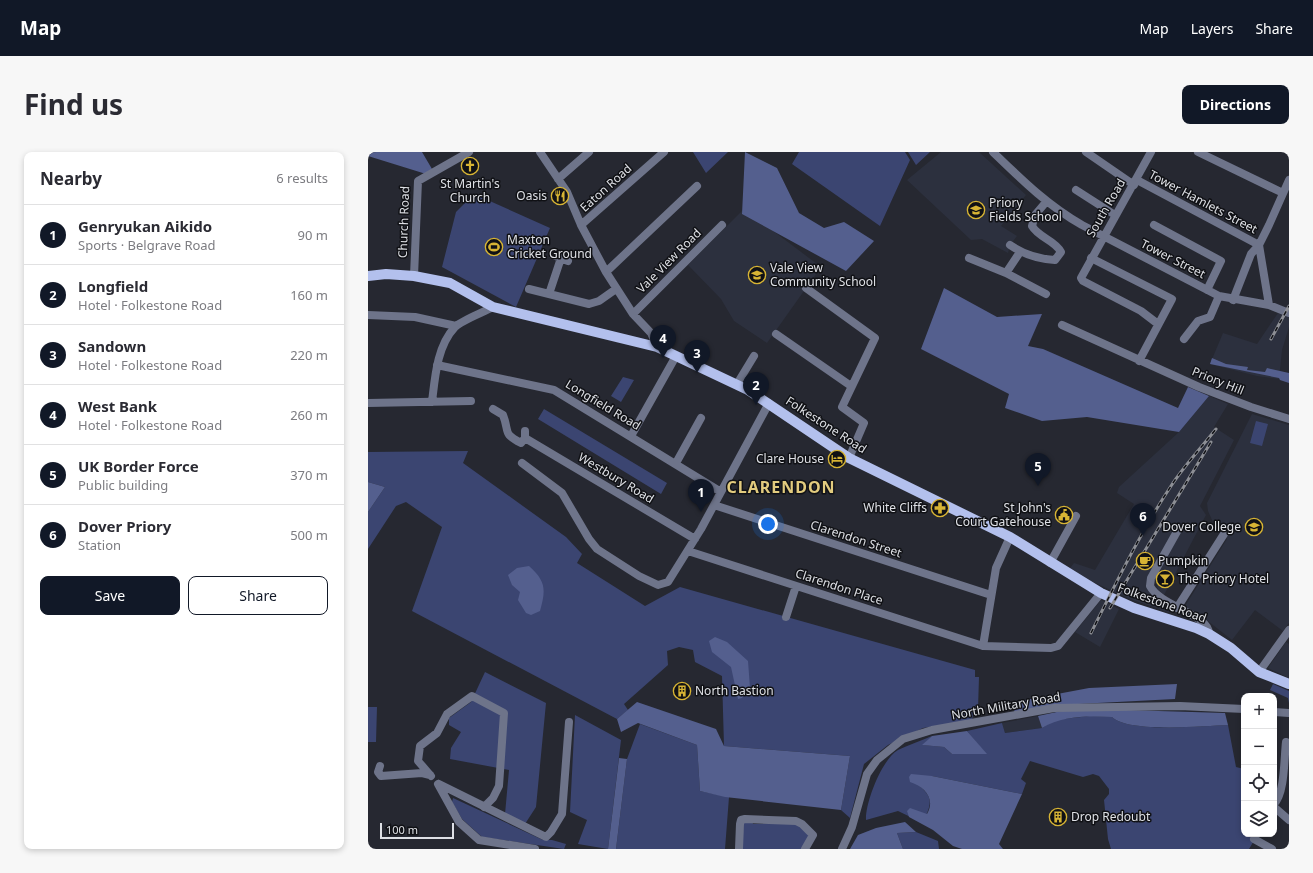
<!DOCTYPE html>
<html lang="en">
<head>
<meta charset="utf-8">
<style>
  :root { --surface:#fff; --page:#f7f7f7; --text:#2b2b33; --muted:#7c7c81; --line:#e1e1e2; --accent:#111827 }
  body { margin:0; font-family:"Noto Sans",sans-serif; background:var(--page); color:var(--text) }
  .controls { position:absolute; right:12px; bottom:12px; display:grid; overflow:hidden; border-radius:8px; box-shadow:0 2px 6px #0003 }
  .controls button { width:36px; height:36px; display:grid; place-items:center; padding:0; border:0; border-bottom:1px solid var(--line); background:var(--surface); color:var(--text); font:20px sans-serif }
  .scale { position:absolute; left:12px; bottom:10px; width:74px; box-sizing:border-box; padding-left:4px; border:2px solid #dee0e5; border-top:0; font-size:11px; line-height:14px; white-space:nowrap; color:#dee0e5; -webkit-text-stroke:3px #101115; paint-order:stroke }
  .you { position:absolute; left:400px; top:372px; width:14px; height:14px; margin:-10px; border:3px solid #fff; border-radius:50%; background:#1a73e8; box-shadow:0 0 0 6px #1a73e833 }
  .badge { display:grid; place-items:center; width:26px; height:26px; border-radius:50%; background:var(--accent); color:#fff; font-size:13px; font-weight:700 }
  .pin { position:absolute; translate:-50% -33px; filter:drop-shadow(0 1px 2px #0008) }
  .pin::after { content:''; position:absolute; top:21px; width:14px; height:12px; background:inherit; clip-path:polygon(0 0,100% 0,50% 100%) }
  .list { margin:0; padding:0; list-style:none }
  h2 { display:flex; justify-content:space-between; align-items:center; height:52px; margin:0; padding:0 16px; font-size:17px }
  h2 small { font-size:13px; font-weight:400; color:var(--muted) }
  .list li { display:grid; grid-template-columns:26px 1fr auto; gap:12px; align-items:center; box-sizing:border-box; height:60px; padding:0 16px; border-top:1px solid var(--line) }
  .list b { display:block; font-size:15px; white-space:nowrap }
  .list p { margin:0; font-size:13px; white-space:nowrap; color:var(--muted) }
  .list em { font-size:13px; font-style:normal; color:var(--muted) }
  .actions { display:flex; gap:8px; padding:12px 16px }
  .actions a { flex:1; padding:9px 0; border:1px solid var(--accent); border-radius:8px; text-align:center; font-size:14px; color:var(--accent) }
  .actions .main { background:var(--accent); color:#fff }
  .icon { flex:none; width:22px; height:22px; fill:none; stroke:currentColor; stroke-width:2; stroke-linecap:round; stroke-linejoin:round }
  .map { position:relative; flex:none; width:921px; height:697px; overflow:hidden; border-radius:8px }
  header { display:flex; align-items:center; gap:24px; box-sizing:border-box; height:56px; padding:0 20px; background:var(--accent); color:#fff }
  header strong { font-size:19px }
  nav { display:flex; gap:22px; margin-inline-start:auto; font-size:14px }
  .intro { display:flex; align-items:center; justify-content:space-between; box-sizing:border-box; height:96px; padding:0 24px }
  h1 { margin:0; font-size:28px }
  .button { padding:10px 18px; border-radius:8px; background:var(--accent); color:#fff; font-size:14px; font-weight:700 }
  main { display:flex; gap:24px; padding:0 24px }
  aside { flex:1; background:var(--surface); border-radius:8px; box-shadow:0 2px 6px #0003 }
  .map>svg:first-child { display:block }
</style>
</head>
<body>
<header>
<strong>Map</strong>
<nav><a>Map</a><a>Layers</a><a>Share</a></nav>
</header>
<div class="intro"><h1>Find us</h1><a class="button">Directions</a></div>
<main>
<aside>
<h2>Nearby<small>6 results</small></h2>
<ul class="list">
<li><span class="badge">1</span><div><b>Genryukan Aikido</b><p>Sports · Belgrave Road</p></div><em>90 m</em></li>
<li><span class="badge">2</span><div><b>Longfield</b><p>Hotel · Folkestone Road</p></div><em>160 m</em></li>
<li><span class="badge">3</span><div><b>Sandown</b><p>Hotel · Folkestone Road</p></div><em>220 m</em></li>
<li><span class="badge">4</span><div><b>West Bank</b><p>Hotel · Folkestone Road</p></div><em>260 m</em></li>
<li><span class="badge">5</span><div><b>UK Border Force</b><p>Public building</p></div><em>370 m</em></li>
<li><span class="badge">6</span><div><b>Dover Priory</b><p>Station</p></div><em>500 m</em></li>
</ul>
<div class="actions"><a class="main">Save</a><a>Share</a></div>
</aside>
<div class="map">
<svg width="921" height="697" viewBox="0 0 921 697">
  <rect width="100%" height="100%" fill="#262831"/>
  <!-- built -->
  <path fill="#2c303e" d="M 573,0 L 611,0 L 658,43 L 633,74 L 649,84 L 642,93 L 640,101 L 614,87 L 603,88 L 539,28 Z
    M 376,57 L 453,115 L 399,191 L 366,169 L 353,147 L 320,113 Z
    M 910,161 L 921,165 L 921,175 L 914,198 L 911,227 L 889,224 L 842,212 L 855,181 L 889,192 Z
    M 841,244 L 860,252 L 846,275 L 866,288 L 832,354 L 838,363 L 796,443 L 790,438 L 788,428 L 780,446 L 803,461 L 762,447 L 723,429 L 702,416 L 706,411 L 727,418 L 766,352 L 749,341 L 751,335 L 811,280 Z
    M 884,262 L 921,273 L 921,471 L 915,479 L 887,458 L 864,488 L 836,466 L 818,457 L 817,454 L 859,387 L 844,368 L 840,359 L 839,351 Z
    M 733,448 L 751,457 L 732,495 L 707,480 Z
    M 918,490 L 921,492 L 921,526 L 900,516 Z
    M 670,564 L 674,576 L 637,581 L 634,571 Z"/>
  <!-- green -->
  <path fill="#3b4571" d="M 325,0 L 360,0 L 338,21 Z
    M 431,0 L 537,0 L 542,8 L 512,74 L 424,12 Z
    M 540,0 L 562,0 L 548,13 Z
    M 106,42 L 182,76 L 148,155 L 74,115 L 88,60 Z
    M 255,225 L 266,228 L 253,250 L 243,244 Z
    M 176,257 L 299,331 L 293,342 L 170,267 Z
    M 888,269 L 900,272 L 894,294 L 882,291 Z
    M 100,299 L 95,311 L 198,385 L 214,402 L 209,411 L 277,454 L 312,435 L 607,518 L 607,525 L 611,525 L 610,557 L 606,556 L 604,568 L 555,576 L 520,593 L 496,612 L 482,666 L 473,658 L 482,604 L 356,594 L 354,524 L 327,510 L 325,498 L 311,495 L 299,499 L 300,513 L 256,552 L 260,558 L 249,567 L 44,459 L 74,375 L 38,350 L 28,354 L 0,397 L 0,360 L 17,335 L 0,330 L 0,300 Z
    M 117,520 L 178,551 L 168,655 L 157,672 L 137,662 L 141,618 L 82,607 L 83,596 L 93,580 L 81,573 L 81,566 L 103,550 Z
    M 905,532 L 921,539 L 921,551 L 920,546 L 902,538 Z
    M 0,555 L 9,555 L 8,590 L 0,590 Z
    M 207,563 L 253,588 L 240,697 L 210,692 L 219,668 L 202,660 Z
    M 722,564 L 744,565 C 760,581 835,574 860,573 L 868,615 L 876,617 L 876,682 L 890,682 L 881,697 L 743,697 L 740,687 L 736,648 L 741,642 L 741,637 L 731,624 L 725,622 L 715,625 L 662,609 L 653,627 L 658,631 L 654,642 L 564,624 L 549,632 C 567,646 563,652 555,671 L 530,659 L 498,668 C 497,651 514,607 530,598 C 540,593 553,589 564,584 L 555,593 L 576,595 L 584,602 L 618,602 L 599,579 L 634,571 L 637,581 L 674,576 L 686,568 Z
    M 272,572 L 329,593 L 332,639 L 361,645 L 357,697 L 248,697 L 259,607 Z
    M 85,646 L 175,688 L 184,688 L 198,692 L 196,697 L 114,685 L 94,667 L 84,650 Z
    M 384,669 L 385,672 L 428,671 L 442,684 L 433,697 L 373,697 L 376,670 Z
    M 548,680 L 570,689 L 571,697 L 535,697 L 529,681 Z"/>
  <!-- forest -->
  <path fill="#545f8e" d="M 0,0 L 54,0 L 64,17 L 58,22 L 0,4 Z
    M 377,0 L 409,16 L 431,61 L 456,76 L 476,70 L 506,89 L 478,119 L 374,62 Z
    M 576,136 L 629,165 L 674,162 L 660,194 L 675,197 L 810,256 L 820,235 L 841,244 L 811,280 L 719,265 L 674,269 L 637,256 L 641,242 L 553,197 Z
    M 844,206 L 858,212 L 880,215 L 879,218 L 897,220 L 899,216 L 921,221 L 921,231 L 912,228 L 911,226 L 842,212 Z
    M 0,330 L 17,335 L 0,360 Z
    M 161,414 C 178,429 178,438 172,459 L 163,463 L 158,461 L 150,448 L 152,440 L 144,433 L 140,423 L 149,416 Z
    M 347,485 L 359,490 L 380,509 L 382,536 L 374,546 L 370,547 L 363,515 L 344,500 L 341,489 Z
    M 809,532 L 807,547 L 691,553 L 646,561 L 647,550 L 721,536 Z
    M 269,550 L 348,577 L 356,594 L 482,604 L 473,658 L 357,645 L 332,639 L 329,593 L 270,571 L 253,580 L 249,567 Z
    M 724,557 L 857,561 L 860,573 C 835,574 760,581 744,565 C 721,564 695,563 674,576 L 670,564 L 698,558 Z
    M 599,579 L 619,602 L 584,602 L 576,595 L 554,593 L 564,584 Z
    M 251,606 L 259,607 L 248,697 L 240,697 Z
    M 543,622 L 564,624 L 654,642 L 631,692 L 635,697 L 594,697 L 585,694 L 565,678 L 541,665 L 539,659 L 542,656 L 559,662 C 568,647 556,634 542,630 L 541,625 Z
    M 537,670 L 548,680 L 529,681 L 535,697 L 482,697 L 490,683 L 508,676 Z"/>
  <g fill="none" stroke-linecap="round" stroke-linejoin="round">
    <!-- minor -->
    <path stroke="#6e748a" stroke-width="8" d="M 172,0 L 199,40 L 213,73 L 238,120 L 265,162 L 283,181 L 289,195
      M 625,0 C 653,27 679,53 714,73 L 851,144 L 901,153 L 921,161
      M 718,0 L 766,33
      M 783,0 L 713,126 L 715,129 L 773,159 L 790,172
      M 830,0 L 915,41
      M 190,27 L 221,0
      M 769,28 L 891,93
      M 708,38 L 747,63
      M 213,73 L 296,0
      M 786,73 L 853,109 L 839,138
      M 642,93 C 655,102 671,107 687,108 L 693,100 C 687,88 671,86 664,74 L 667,63 L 678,50
      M 891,93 L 901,153
      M 652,100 L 638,121 L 678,142
      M 185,103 L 200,109
      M 601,106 L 638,121
      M 723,106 L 804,147 L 771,209
      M 238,120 L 329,34
      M 46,124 L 50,29 L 101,0
      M 438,136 L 507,186 L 474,255 L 496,271 L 481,306
      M 161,137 L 221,152 L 231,149 L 248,137
      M 181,142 L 193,106
      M 865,148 L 883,102 L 891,93 L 901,73 L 921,28
      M 265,162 L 354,73
      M 0,163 L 47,165 L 88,174
      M 694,173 L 831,235 L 883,255 L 921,267
      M 408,182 L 483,234
      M 816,187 L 830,169 L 842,165 L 851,144
      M 69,213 L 186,238 L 353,340
      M 369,232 L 386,204
      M 64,250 C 67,225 69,194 87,175 C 94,168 116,160 125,155
      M 0,251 L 103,249
      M 125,257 L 135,263 C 142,281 134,281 153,291 L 157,286 L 157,279
      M 263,284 L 308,204
      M 157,286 L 327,387
      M 154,311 L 194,341 L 221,387 L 229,397 L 271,424 L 290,433 L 300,430 L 333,377 L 401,251
      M 308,311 L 333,266
      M 346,353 L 623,443
      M 811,376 L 783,426 L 782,434 C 792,454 842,463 841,482
      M 320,399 L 615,494 L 683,496 L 690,494 L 733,441
      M 682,411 L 708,364
      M 809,456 L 856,382
      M 418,465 L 428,434
      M 615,494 L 628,416 L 642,385
      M 891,520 L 921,478
      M 906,560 L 921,561
      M 12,614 L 10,620 L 13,624 L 54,621 L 62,623
      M 63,624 L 50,609 L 52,594 L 69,581 L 79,562 L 104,544 L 136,561 L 131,634 L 125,646 L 116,655
      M 70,632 L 91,670 L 111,688 L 167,697
      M 71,632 L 178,685 L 183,680 L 194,662 L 201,570
      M 906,652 C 917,641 916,606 918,590
      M 906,655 L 921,668
      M 886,687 L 904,697
      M 371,697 L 372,672 L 373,668 L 377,667 L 428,669 L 434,672 L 445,683 L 437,697
      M 474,697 L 484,675 L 499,622 L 509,608 L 535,587 L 564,578 L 686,556 L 812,554 L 876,557"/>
    <!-- major -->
    <path stroke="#b3c0ed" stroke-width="10" d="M 0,124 L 18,122 L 46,124 L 82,131 L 125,155 L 289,195 L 380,238 L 481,306 L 642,385 L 733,441 L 766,456 L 828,476 L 841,482 L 863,496 L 891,520 L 921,532"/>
    <defs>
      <path id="rail" d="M 903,187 L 921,154
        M 742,456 L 843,290
        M 723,481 C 748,431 772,381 803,334 C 816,314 833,296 848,277"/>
    </defs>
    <!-- rail casing -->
    <use href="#rail" stroke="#8d8f95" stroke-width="3"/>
    <!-- rail -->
    <use href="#rail" stroke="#101115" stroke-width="1.5" stroke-dasharray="4.5" stroke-linecap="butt"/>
  </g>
  <!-- icons -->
  <defs>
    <symbol id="church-ring" viewBox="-11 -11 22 22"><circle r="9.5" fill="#101115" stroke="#d7b434" stroke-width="1.5"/><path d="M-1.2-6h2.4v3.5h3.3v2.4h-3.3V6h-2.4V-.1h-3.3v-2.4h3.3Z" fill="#d7b434"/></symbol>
    <symbol id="restaurant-ring" viewBox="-11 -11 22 22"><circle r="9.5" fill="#101115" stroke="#d7b434" stroke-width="1.5"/><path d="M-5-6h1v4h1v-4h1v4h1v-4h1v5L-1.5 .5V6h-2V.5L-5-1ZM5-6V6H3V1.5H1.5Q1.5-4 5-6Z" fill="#d7b434"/></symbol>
    <symbol id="school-ring" viewBox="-11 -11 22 22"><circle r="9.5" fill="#101115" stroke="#d7b434" stroke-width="1.5"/><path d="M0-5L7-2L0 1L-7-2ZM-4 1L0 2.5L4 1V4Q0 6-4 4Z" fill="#d7b434"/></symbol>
    <symbol id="stadium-ring" viewBox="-11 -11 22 22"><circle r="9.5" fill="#101115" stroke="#d7b434" stroke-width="1.5"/><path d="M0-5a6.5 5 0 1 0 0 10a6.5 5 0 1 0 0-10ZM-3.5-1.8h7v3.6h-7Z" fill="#d7b434"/></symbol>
    <symbol id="hotel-ring" viewBox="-11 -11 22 22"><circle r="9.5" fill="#101115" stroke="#d7b434" stroke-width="1.5"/><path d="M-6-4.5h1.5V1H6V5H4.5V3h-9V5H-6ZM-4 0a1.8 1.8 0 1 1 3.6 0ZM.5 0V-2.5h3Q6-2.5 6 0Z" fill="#d7b434"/></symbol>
    <symbol id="pharmacy-ring" viewBox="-11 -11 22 22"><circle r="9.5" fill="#101115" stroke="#d7b434" stroke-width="1.5"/><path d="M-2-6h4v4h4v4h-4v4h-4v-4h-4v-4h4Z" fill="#d7b434"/></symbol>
    <symbol id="civic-ring" viewBox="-11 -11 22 22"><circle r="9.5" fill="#101115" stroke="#d7b434" stroke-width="1.5"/><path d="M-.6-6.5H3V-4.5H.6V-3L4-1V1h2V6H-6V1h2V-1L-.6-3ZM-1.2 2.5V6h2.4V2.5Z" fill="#d7b434"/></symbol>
    <symbol id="cafe-ring" viewBox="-11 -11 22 22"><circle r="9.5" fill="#101115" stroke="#d7b434" stroke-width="1.5"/><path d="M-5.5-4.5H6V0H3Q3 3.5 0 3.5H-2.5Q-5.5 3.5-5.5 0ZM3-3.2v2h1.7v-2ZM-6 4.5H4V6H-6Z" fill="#d7b434"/></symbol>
    <symbol id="bar-ring" viewBox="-11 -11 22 22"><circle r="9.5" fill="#101115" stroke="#d7b434" stroke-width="1.5"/><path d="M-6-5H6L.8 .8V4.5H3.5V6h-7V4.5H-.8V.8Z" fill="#d7b434"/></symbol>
    <symbol id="building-ring" viewBox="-11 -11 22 22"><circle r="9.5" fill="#101115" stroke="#d7b434" stroke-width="1.5"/><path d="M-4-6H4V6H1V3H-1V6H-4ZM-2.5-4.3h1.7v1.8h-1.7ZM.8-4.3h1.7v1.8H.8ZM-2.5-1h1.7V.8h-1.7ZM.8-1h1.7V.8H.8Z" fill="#d7b434"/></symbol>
  </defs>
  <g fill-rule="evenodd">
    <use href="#church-ring" x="92" y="4" width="20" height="20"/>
    <use href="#restaurant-ring" x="182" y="34" width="20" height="20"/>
    <use href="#school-ring" x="598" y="48" width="20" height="20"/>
    <use href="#stadium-ring" x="116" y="85" width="20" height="20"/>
    <use href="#school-ring" x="379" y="113" width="20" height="20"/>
    <use href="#hotel-ring" x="459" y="297" width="20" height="20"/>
    <use href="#pharmacy-ring" x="562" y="346" width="20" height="20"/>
    <use href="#civic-ring" x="686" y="353" width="20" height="20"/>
    <use href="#school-ring" x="876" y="365" width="20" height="20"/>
    <use href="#cafe-ring" x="767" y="399" width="20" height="20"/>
    <use href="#bar-ring" x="787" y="417" width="20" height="20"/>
    <use href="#building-ring" x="304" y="529" width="20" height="20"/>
    <use href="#building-ring" x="680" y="655" width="20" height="20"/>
  </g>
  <g text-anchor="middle" stroke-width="3" stroke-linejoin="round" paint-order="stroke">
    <!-- poi labels -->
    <g font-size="12" fill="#dee0e5" stroke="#101115" text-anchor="start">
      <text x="102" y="36" text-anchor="middle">St Martin's<tspan x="102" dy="14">Church</tspan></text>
      <text x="179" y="48" text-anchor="end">Oasis</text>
      <text x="621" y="55">Priory<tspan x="621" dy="14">Fields School</tspan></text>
      <text x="139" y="92">Maxton<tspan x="139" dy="14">Cricket Ground</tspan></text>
      <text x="402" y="120">Vale View<tspan x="402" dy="14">Community School</tspan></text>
      <text x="456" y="311" text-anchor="end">Clare House</text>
      <text x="559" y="360" text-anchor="end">White Cliffs</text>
      <text x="683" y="360" text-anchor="end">St John's<tspan x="683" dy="14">Court Gatehouse</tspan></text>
      <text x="873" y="379" text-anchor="end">Dover College</text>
      <text x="790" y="413">Pumpkin</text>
      <text x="810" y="431">The Priory Hotel</text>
      <text x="327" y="543">North Bastion</text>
      <text x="703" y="669">Drop Redoubt</text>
    </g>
    <!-- street labels -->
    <g font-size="12" fill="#dee0e5" stroke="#101115">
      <text transform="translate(238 36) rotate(-42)" y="4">Eaton Road</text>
      <text transform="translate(835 50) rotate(28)" y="4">Tower Hamlets Street</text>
      <text transform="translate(738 56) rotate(-60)" y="4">South Road</text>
      <text transform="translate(36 70) rotate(-88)" y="4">Church Road</text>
      <text transform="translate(805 107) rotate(27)" y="4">Tower Street</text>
      <text transform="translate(301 109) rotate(-45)" y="4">Vale View Road</text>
      <text transform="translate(850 229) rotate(22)" y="4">Priory Hill</text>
      <text transform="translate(235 253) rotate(31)" y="4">Longfield Road</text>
      <text transform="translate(458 273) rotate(33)" y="4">Folkestone Road</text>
      <text transform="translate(248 326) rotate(31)" y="4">Westbury Road</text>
      <text transform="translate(488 387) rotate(18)" y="4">Clarendon Street</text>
      <text transform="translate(471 435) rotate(18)" y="4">Clarendon Place</text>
      <text transform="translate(794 451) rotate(20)" y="4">Folkestone Road</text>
      <text transform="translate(638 554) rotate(-10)" y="4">North Military Road</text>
    </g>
    <!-- district labels -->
    <g font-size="16" font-weight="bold" letter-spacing="1" fill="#e2cb7e" stroke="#101115">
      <text x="413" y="341">CLARENDON</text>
    </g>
  </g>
</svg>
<div class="controls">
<button>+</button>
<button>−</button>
<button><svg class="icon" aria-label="locate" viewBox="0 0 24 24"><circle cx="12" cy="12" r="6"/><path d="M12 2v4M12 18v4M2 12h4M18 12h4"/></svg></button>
<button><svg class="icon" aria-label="layers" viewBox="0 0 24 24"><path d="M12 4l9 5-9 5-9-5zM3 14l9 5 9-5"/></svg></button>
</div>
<div class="scale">100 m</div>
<div class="you"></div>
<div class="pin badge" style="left:333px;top:360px">1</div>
<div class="pin badge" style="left:388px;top:253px">2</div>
<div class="pin badge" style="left:329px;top:221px">3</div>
<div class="pin badge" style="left:295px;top:206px">4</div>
<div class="pin badge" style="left:670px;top:334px">5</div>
<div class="pin badge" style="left:775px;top:384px">6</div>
</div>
</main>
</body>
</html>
